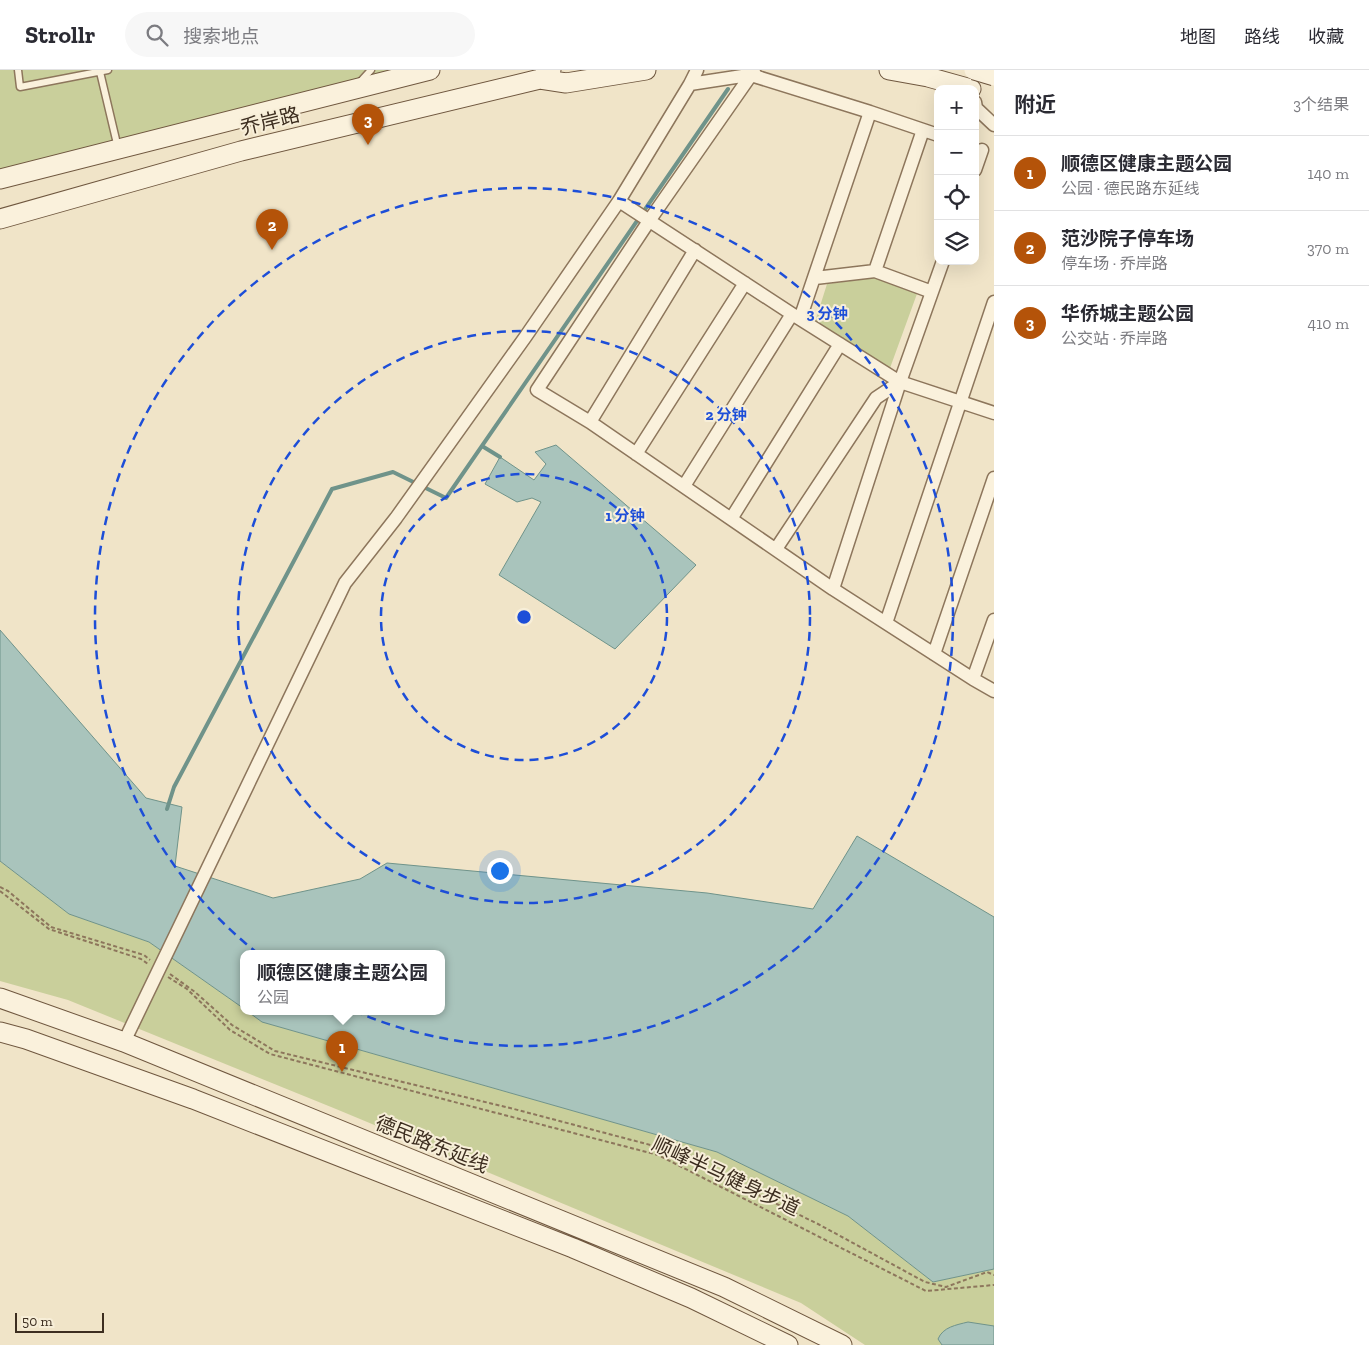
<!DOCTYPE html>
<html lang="zh">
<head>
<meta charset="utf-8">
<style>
  :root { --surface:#fff; --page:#f7f7f7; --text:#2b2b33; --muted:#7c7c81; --line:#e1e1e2; --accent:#b45309 }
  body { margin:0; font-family:"Zilla Slab","Noto Sans SC",serif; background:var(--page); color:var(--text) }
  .controls { position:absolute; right:15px; top:15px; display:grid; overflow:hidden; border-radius:10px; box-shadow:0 5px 20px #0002 }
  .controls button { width:45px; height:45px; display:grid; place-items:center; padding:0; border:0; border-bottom:1px solid var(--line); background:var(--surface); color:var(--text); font:25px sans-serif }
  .scale { position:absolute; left:15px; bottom:12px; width:89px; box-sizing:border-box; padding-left:5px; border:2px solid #3d2e20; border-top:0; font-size:14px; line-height:18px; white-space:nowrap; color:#3d2e20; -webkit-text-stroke:4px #f7eed8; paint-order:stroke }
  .you { position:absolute; left:499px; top:800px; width:18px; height:18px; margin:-12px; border:4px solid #fff; border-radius:50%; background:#1a73e8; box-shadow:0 0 0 8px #1a73e833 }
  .badge { display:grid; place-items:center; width:32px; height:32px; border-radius:50%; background:var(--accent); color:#fff; font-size:16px; font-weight:700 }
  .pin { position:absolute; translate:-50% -41px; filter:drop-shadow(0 1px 2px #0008) }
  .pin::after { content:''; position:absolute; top:26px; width:18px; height:15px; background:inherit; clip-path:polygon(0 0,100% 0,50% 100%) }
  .popup { position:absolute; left:240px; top:880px; width:205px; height:65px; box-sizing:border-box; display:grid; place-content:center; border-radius:10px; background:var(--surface); filter:drop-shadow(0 1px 4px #0005); font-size:16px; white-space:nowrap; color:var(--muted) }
  .popup b { font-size:19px; color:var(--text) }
  .popup::after { content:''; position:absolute; left:50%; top:100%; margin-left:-10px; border:10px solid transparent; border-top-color:var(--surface) }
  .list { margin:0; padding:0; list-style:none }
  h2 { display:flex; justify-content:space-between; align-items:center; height:65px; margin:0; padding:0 20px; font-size:21px }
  h2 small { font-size:16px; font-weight:400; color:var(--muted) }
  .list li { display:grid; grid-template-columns:32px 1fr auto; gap:15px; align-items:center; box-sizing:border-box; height:75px; padding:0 20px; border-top:1px solid var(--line) }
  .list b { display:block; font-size:19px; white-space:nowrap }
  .list p { margin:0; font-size:16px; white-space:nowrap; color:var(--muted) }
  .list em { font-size:16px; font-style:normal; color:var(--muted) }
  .icon { flex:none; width:28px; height:28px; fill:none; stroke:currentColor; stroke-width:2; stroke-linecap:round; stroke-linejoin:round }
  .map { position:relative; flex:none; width:994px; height:1275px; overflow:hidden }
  header { display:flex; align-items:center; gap:30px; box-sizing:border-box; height:70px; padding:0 25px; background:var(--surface); border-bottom:1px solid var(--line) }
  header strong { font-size:24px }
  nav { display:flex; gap:28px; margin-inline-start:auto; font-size:18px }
  .search { width:350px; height:45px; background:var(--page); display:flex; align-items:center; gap:12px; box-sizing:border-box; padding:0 18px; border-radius:28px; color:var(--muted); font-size:19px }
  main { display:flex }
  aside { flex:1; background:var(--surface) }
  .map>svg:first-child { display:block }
</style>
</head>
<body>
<header>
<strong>Strollr</strong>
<div class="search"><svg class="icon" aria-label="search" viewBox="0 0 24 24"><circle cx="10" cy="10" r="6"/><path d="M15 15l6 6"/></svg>搜索地点</div>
<nav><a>地图</a><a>路线</a><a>收藏</a></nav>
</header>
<main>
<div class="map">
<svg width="994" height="1275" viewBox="0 0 994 1275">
  <rect width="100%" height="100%" fill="#f0e4c8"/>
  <!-- green -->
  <path fill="#c9cf9b" d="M 0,0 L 430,0 L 0,105 Z
    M 874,208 L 918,221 L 890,298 L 815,252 L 827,214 Z
    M 0,791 L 69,844 L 149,872 L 243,938 L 243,941 L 247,941 L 262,952 L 717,1082 L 848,1146 L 933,1212 L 994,1199 L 994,1275 L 865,1275 L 801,1233 L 336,1039 L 68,930 L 0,911 Z"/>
  <!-- water -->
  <path fill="#a9c4bc" stroke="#6f938a" d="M 556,375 L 696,495 L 615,579 L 499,505 L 541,432 L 532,428 L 517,432 L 485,414 L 500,387 L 534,410 L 546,394 L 535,382 Z
    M 0,560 L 146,728 L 182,737 L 175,796 L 273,828 L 360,809 L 387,793 L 707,823 L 813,839 L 857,766 L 994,847 L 994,1199 L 933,1212 L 848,1146 L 717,1082 L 262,952 L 247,941 L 441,941 L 441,883 L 243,883 L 243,938 L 149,872 L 69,844 L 0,791 Z
    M 968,1252 L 994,1256 L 994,1275 L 942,1275 L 938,1269 C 943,1257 956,1255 968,1252 Z"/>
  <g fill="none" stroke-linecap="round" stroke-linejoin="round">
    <!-- stream -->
    <path stroke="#6f938a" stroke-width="4" d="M 482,376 L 500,387
      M 167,739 L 174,717 L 332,419 L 393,402 L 446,428 L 728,19"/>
    <defs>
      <path id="lane" d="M 18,0 L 20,17 L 108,0
        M 100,2 L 118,78
        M 360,12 L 371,0"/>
      <path id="street" d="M 690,14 L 697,0
        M 975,32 L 976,38 L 994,55
        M 923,60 L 875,201 L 932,222
        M 938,65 L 870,42 L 751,5 L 649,151 L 537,320 L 590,352 L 833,519 L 900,312 L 943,191
        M 975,100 L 982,80
        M 619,131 L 792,244 L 900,312 L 994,343
        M 815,208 L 875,201
        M 800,249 L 870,42
        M 590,352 L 695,180
        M 636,384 L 745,213
        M 684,416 L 792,244
        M 731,449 L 840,274
        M 776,479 L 876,328 L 900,312
        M 833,519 L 973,609 L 994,550
        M 886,553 L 994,232
        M 934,584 L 994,408
        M 973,609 L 994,621
        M 124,972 L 345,513 L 396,448 L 526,266 L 619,131 L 690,14 L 755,4"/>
      <path id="secondary" d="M 889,0 L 928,7 L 971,19
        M 540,9 L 566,13 L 646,0
        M 0,109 L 430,0
        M 0,149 L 241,81 L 540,9 L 551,0
        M 0,928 L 124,972 L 724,1217 L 842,1275
        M 0,962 L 26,969 L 193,1029 L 573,1178 L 691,1228 L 788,1275"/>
    </defs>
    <!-- lane casing -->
    <use href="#lane" stroke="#8d765c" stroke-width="9"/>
    <!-- street casing -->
    <use href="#street" stroke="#8d765c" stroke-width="15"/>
    <!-- secondary casing -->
    <use href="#secondary" stroke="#6f573f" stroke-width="21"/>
    <!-- path -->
    <path stroke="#8d765c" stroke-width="2" stroke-dasharray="4 2.5" stroke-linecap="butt" d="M 0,817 L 8,821 L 51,857 L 144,885 L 150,890
      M 0,821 L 49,859 L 141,889 L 148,894
      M 170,904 L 195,922 L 232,955 L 275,981 L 514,1039 L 662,1078 L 818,1154 L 925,1212 L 946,1217 L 987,1202 L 994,1205
      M 168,907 L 187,919 L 230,960 L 270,984 L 658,1085 L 926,1221 L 994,1215"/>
    <!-- lane -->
    <use href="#lane" stroke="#faf1dc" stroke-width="6"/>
    <!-- street -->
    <use href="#street" stroke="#faf1dc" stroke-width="12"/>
    <!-- secondary -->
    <use href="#secondary" stroke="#faf1dc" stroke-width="19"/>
    <defs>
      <path id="secondary-bridge" d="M 974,0 L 994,6"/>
    </defs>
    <!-- secondary-bridge casing -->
    <use href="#secondary-bridge" stroke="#6f573f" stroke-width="21" stroke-linecap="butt"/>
    <!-- secondary-bridge -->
    <use href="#secondary-bridge" stroke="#faf1dc" stroke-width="19"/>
  </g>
  <!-- distance rings -->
  <g fill="none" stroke="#1d4ed8" stroke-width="2.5" stroke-dasharray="9 6">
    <circle cx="524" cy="547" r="143"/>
    <circle cx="524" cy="547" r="286"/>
    <circle cx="524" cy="547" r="429"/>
  </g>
  <g text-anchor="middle" stroke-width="4" stroke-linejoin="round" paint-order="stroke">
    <!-- street labels -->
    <g font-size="20" fill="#3d2e20" stroke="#f7eed8">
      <text transform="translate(270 51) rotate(-14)" y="7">乔岸路</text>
      <text transform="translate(432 1074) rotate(22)" y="7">德民路东延线</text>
      <text transform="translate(726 1106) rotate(25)" y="7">顺峰半马健身步道</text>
    </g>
  </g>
  <circle cx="524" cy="547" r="8" fill="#1d4ed8" stroke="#f7eed8" stroke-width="2.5"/>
  <g font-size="15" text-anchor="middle" font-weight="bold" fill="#1d4ed8" stroke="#f7eed8" stroke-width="4" stroke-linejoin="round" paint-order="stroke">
    <text x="827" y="249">3 分钟</text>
    <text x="726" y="350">2 分钟</text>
    <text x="625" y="451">1 分钟</text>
  </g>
</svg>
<div class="controls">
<button>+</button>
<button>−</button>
<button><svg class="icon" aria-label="locate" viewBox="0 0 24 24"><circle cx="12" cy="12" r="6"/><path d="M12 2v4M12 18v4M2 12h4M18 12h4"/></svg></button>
<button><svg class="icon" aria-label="layers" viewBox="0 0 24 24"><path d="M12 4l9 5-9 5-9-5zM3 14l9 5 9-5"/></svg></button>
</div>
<div class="scale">50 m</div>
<div class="you"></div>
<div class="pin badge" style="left:342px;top:1002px">1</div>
<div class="popup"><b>顺德区健康主题公园</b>公园</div>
<div class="pin badge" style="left:272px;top:180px">2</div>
<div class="pin badge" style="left:368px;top:75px">3</div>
</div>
<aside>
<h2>附近<small>3个结果</small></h2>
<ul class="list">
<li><span class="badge">1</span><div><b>顺德区健康主题公园</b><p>公园 · 德民路东延线</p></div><em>140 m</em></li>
<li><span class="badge">2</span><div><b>范沙院子停车场</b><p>停车场 · 乔岸路</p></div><em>370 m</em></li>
<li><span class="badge">3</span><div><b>华侨城主题公园</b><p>公交站 · 乔岸路</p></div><em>410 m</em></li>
</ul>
</aside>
</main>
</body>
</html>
